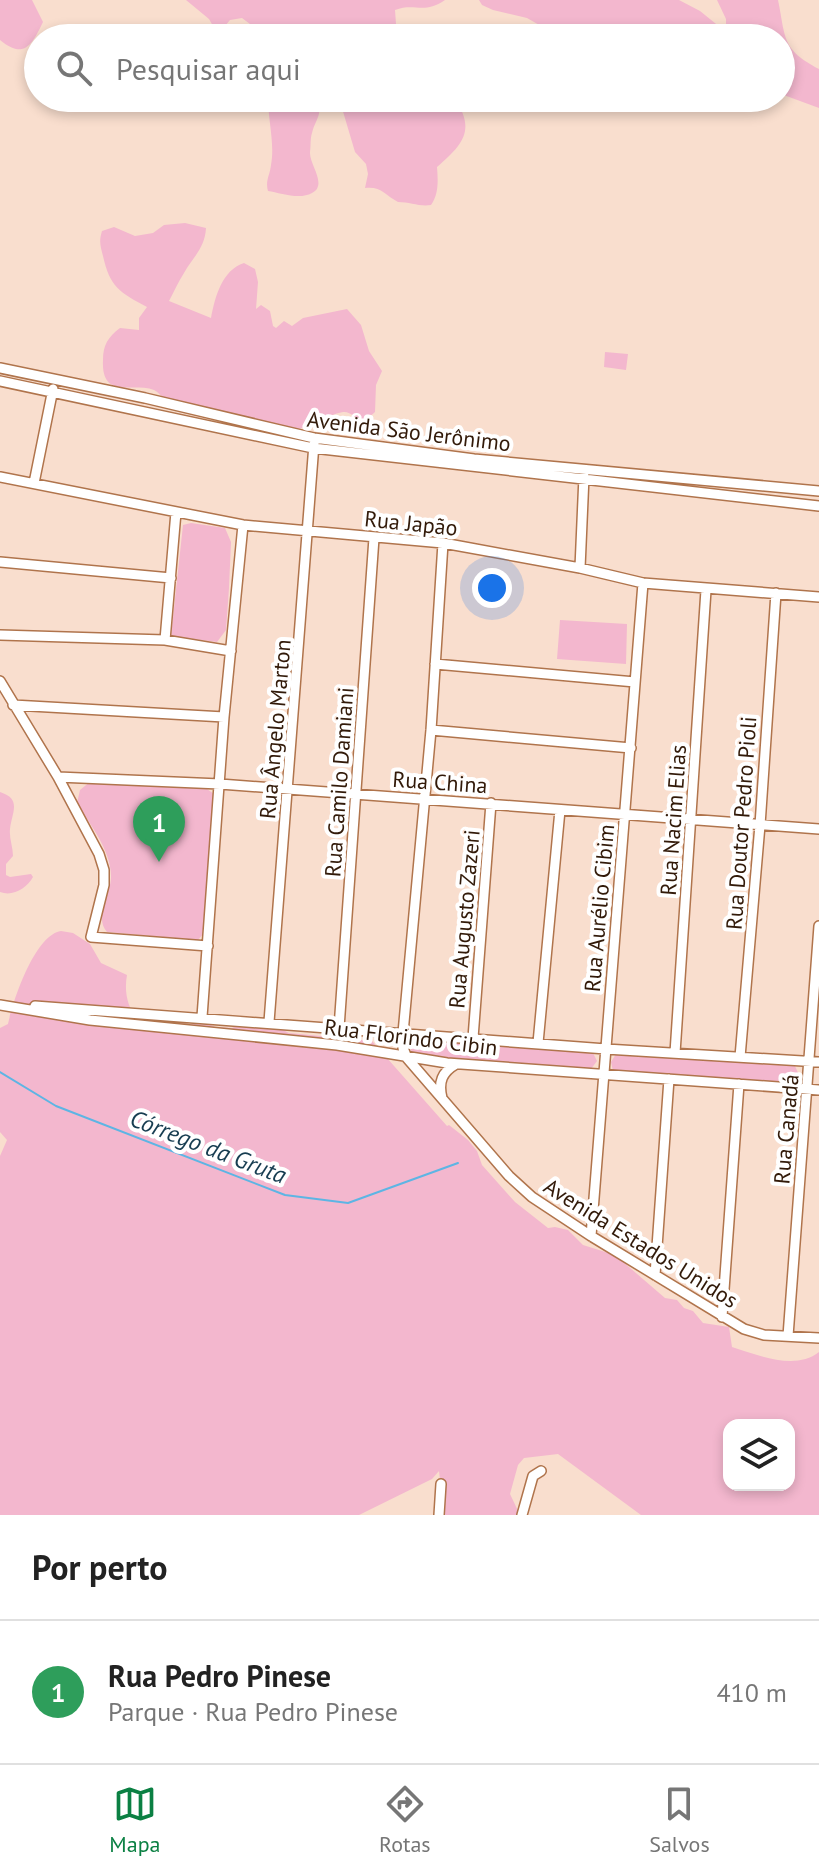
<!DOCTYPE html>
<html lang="pt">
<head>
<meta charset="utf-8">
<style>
  :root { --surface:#fff; --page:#f2f2f2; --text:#222; --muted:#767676; --line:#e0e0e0; --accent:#0b8043 }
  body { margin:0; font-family:"PT Sans",sans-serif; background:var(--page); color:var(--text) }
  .controls { position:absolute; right:24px; bottom:24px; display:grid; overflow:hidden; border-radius:16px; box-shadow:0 4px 12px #0003 }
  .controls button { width:72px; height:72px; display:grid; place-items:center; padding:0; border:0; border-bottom:2px solid var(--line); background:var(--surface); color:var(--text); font:40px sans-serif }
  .you { position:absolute; left:492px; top:588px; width:28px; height:28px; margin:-20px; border:6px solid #fff; border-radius:50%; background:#1a73e8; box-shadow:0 0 0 12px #1a73e833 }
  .badge { display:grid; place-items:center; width:52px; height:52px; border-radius:50%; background:var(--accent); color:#fff; font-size:26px; font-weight:700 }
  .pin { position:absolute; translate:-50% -66px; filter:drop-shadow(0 2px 4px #0008) }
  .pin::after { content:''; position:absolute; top:42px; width:28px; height:24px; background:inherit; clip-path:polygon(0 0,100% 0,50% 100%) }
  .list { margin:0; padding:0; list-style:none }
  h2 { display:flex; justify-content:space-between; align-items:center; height:104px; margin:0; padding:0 32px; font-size:34px }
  h2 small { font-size:26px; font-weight:400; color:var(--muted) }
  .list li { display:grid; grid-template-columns:52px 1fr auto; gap:24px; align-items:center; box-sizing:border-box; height:144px; padding:0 32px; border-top:2px solid var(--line) }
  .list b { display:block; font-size:30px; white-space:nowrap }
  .list p { margin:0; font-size:26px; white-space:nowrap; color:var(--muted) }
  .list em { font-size:26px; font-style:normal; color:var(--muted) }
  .icon { flex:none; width:44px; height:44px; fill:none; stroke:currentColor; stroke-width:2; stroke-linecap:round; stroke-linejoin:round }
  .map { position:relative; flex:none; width:819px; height:1515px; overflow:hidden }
  .search { position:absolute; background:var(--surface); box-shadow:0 4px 12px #0003; left:24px; right:24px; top:24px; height:88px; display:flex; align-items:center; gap:20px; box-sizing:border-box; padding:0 28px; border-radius:44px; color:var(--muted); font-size:30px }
  .sheet { height:248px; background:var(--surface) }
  nav { display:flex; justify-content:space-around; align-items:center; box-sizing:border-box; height:112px; border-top:2px solid var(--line); background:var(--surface); font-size:22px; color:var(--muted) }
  nav a { display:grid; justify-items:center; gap:4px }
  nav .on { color:var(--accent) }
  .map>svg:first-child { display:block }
</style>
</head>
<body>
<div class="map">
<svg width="819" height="1515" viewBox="0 0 819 1515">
  <rect width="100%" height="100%" fill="#f9dece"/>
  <!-- green -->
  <path fill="#f3b7ce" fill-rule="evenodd" d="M 0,0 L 32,0 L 43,22 C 32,45 24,60 0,40 Z
    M 186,0 L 445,0 C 423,15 415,2 395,10 L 396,24 L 418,33 L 423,38 L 252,38 L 250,24 L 242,18 L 230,20 L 225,26 L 224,38 L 220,38 L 209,19 Z
    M 479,0 L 679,0 L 700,11 L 726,32 L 726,19 L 717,0 L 778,0 C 786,38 781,49 819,69 L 819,108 L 781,94 L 781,38 L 640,38 L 628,34 L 616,35 L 616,38 L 597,35 L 589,38 L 562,38 L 527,18 L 493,10 L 482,5 Z
    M 268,98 L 315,98 C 325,113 315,119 312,133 C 310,139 311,146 310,152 C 309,164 328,185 312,193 C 300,200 280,193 268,191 C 265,181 270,175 271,165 C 275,144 268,120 268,98 Z
    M 339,98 L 454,98 C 477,130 462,145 437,167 C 438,180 439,194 431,205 C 420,207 410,202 398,202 C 385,195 381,186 365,188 L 368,174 L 366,164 L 355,152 Z
    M 185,223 L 206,228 C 205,248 193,257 184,273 C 178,282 174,292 169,301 L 211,318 C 215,297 222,270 244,263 L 255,269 L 258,282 L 256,309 L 261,305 L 270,311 L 273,326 L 276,328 L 284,321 L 292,326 L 303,318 L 347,309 L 361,325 L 369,351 L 382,371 L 376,385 L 375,412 C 356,429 356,411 343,412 C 328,414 317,425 303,428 C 276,434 195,406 164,398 C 161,396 158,392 154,390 C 132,382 101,400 103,360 C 103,345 108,337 120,328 L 139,330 L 139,318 L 147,307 C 119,292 110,287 103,256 C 100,245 99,241 102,231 L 114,227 L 135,236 L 153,233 L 164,225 Z
    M 605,352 L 628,354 L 626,370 L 604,367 Z
    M 191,523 L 225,528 L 231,542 L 229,588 L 226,630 L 217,642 L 171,636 L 183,525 Z
    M 560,620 L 627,624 L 626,664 L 557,659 Z
    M 91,781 L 207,789 L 214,794 L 204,933 L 198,940 L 107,932 C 94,918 110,896 111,878 C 112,851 90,825 77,803 L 80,790 Z
    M 0,792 C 22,799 12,812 10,829 C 9,838 13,847 13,856 L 6,864 L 6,875 L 10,877 L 31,874 L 33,877 C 27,888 13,897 0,892 Z
    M 61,931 L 73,933 L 90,944 L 101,963 L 127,975 C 124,991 127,1010 140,1020 L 190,1024 L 202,1021 L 215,1027 L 232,1028 L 240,1024 L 277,1027 L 289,1033 L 372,1041 L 447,1126 L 449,1125 L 468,1140 L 477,1151 L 482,1165 L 515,1202 L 548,1228 L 555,1227 L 568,1230 L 583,1245 L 615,1255 L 665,1298 L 677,1300 L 684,1308 L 693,1311 L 703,1323 L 729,1327 L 732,1347 C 758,1355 795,1371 819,1352 L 819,1515 L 641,1515 L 558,1454 L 524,1458 L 518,1465 L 510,1494 L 520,1515 L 438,1515 L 441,1489 L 439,1471 L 432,1479 L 359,1515 L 0,1515 L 0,1156 L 7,1140 L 0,1132 L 0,1028 L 8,1024 C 13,1000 35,935 61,931 ZM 729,1425 L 789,1425 L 789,1485 L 729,1485 Z
    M 416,1039 L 593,1053 L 597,1061 L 591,1069 L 417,1058 L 411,1051 L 411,1044 Z
    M 616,1054 L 795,1066 L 799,1075 L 794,1084 L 613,1071 L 611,1062 Z"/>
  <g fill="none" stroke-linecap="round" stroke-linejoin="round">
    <!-- stream -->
    <path stroke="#5db5e4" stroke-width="2" d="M 0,1072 L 56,1106 L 285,1195 L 348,1203 L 458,1163"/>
    <defs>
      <path id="minor" d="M 0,368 L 145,398 L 314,438 L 474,459 L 819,491
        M 0,381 L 313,448 L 819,506
        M 0,477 L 243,525 L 443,543 L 580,568 L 643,583 L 819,597
        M 34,483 L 53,389
        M 443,543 L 431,730 L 403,1033 L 403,1048 L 407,1058 L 509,1176 L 532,1197 L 591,1236 L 744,1329 L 764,1335 L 819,1338
        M 0,562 L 171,578
        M 580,568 L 584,476
        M 0,635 L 165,640 L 231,651
        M 165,640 L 176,512
        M 435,664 L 635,682
        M 0,681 L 58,777 L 99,854 L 104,870 L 104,885 L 91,937 L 208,946
        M 13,705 L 224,717
        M 431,730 L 631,748
        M 58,777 L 220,784 L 819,829
        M 0,1005 L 90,1020 L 337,1045 L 447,1063 L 819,1090
        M 35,1006 L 606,1049 L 819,1062
        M 202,1017 L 224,717 L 243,525
        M 269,1022 L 314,444
        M 339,1028 L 374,538
        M 473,1038 L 491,803
        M 538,1043 L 560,810
        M 675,1053 L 706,590
        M 740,1057 L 760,825 L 776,593
        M 442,1098 C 438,1082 442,1072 456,1064
        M 591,1236 L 643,583
        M 655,1275 L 669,1079
        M 722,1317 L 739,1084
        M 788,1336 L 819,926
        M 439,1515 L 441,1484
        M 522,1515 L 533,1476 L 541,1471"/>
    </defs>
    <!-- minor casing -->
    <use href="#minor" stroke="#b0744c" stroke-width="12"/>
    <!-- minor -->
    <use href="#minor" stroke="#fff" stroke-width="9"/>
  </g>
  <g text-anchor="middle" stroke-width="8" stroke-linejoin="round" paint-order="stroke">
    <!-- street labels -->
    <g font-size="22" fill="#321a09" stroke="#fff">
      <text transform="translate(409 431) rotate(7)" y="8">Avenida São Jerônimo</text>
      <text transform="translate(411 523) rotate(6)" y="8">Rua Japão</text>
      <text transform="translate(275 729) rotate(-85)" y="8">Rua Ângelo Marton</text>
      <text transform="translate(339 782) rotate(-86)" y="8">Rua Camilo Damiani</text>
      <text transform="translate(440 782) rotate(4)" y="8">Rua China</text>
      <text transform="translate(673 820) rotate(-86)" y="8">Rua Nacim Elias</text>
      <text transform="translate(741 823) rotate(-86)" y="8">Rua Doutor Pedro Pioli</text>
      <text transform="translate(599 908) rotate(-85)" y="8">Rua Aurélio Cibim</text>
      <text transform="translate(464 919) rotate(-85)" y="8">Rua Augusto Zazeri</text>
      <text transform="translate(411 1037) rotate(7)" y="8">Rua Florindo Cibin</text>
      <text transform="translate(786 1129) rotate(-85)" y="8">Rua Canadá</text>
      <text transform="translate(641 1243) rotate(32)" y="8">Avenida Estados Unidos</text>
    </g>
    <!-- water labels -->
    <g font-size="24" font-style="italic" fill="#173d51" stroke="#fff">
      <text transform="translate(208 1147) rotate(21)" y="8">Córrego da Gruta</text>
    </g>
  </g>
</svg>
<div class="controls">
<button><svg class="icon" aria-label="layers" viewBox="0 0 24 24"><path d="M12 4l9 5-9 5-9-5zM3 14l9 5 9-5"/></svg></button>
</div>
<div class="you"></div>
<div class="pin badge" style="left:159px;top:862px;background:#2e9e5b">1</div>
<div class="search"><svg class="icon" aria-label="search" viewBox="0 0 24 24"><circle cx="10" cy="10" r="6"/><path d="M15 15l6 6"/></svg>Pesquisar aqui</div>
</div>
<section class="sheet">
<h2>Por perto<small></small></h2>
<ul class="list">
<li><span class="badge" style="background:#2e9e5b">1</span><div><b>Rua Pedro Pinese</b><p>Parque · Rua Pedro Pinese</p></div><em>410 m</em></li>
</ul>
</section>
<nav>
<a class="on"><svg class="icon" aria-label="map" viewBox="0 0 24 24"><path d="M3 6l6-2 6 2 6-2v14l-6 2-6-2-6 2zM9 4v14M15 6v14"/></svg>Mapa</a>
<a><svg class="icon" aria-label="directions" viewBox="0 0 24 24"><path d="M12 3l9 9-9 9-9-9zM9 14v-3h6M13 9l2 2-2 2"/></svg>Rotas</a>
<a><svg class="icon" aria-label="saved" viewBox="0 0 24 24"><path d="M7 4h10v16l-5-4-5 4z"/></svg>Salvos</a>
</nav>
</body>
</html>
